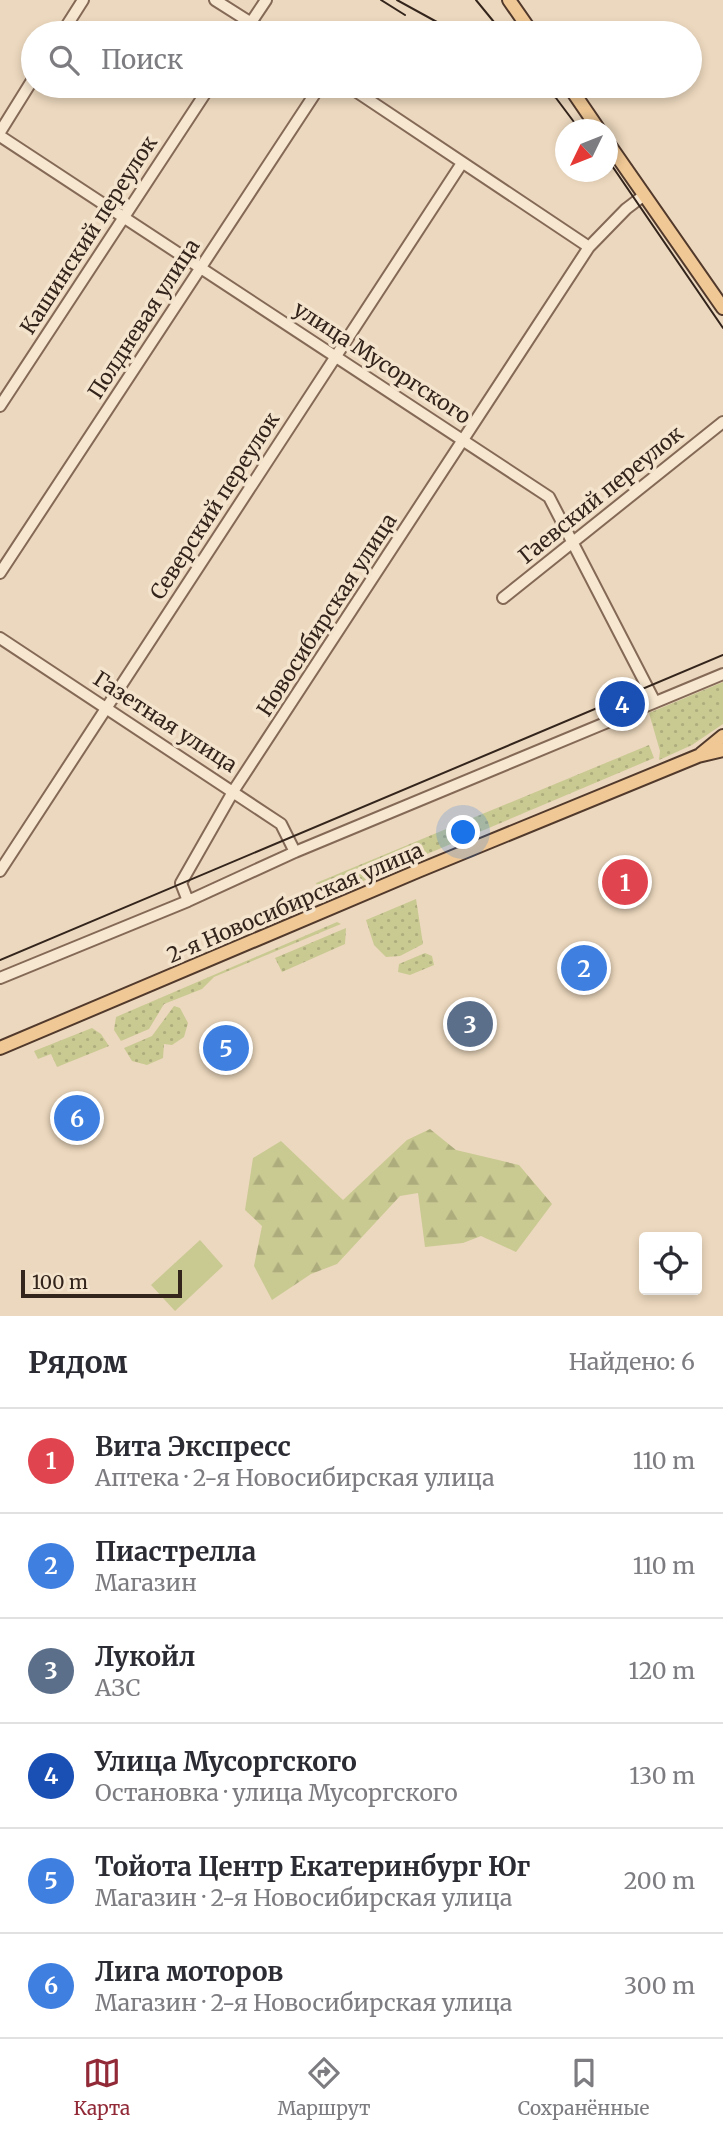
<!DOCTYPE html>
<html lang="ru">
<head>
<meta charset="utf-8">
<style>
  :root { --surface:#fff; --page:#f7f7f7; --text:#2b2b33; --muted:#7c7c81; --line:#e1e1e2; --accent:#912937 }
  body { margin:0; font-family:Merriweather,serif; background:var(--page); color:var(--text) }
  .controls { position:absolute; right:21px; bottom:21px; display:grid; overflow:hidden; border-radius:7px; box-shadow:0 4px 10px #0003 }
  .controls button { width:63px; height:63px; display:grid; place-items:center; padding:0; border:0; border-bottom:2px solid var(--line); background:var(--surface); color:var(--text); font:35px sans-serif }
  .compass { position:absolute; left:555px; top:119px; width:63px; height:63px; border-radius:50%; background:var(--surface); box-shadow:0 4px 10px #0003; rotate:227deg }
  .scale { position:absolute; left:21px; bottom:18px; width:161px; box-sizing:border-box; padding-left:7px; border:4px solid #33241c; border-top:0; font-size:19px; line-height:24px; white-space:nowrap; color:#33241c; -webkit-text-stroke:5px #f4e4cd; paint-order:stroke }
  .you { position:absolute; left:464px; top:833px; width:24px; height:24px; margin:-18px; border:5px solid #fff; border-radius:50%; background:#1a73e8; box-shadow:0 0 0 10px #1a73e833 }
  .badge { display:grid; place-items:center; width:46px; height:46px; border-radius:50%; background:var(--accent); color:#fff; font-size:23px; font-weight:700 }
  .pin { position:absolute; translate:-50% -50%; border:4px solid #fff; box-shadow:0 2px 7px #0006 }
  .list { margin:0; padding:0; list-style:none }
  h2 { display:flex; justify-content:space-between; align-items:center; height:91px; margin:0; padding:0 28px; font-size:30px }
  h2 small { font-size:23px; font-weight:400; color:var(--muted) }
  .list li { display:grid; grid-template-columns:46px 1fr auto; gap:21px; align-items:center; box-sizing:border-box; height:105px; padding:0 28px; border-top:2px solid var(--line) }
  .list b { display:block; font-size:26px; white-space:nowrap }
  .list p { margin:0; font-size:23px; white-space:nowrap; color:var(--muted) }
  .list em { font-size:23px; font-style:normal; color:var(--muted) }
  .icon { flex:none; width:38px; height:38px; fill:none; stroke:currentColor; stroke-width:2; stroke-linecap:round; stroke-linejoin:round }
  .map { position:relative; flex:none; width:723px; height:1316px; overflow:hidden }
  .search { position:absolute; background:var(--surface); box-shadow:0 4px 10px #0003; left:21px; right:21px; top:21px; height:77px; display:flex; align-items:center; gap:18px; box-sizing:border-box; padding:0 24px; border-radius:38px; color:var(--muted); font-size:26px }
  .sheet { height:721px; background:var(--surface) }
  nav { display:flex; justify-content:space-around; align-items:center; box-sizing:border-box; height:98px; border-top:2px solid var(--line); background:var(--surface); font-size:19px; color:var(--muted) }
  nav a { display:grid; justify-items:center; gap:4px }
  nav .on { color:var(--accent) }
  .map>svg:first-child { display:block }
</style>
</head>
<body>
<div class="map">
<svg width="723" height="1316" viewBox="0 0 723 1316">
  <defs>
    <pattern id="grass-dots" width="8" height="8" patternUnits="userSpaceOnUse" patternTransform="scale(1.75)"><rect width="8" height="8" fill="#c9c992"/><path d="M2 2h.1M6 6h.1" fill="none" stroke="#adac7d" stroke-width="1.8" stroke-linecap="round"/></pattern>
    <pattern id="forest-firs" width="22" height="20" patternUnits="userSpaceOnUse" patternTransform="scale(1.75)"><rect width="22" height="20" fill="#c9c992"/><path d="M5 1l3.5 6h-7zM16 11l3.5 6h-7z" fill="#adac7d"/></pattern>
  </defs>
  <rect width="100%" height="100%" fill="#ecd8be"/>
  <!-- grass -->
  <path fill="url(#grass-dots)" d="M 723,682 L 723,724 L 692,745 L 659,760 L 660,751 L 649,713 Z
    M 649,745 L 654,758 L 323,898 L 316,883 Z
    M 416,899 L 423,944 L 400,956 L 386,957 L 374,945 L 366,920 Z
    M 337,922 L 341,924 L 214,977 L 202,989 L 164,1004 L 149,1029 L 121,1041 L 114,1030 L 116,1017 Z
    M 346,928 L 345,944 L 282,972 L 275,958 Z
    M 425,953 L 432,956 L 434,965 L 410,975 L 398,972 L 399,964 Z
    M 174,1006 L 180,1008 L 188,1023 L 184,1037 L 172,1045 L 164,1044 L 163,1058 L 147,1065 L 132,1061 L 124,1048 L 152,1036 Z
    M 92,1028 L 101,1034 L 109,1046 L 57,1067 L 51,1054 L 38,1059 L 34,1051 Z"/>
  <!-- forest -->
  <path fill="url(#forest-firs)" d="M 430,1129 L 456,1150 L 519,1165 L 552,1204 L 516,1252 L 481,1236 L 463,1243 L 425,1247 L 418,1193 L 400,1196 L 337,1264 L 311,1274 L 272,1300 L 254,1266 L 262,1226 L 245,1210 L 253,1158 L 281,1141 L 343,1200 L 407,1140 Z"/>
  <!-- pitch -->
  <path fill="#c9c992" d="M 200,1240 L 223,1266 L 175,1311 L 151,1285 Z"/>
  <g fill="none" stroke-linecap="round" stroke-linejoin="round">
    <defs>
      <path id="minor" d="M 215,0 L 267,33
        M 62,33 L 83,0
        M 244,33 L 266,0
        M 348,86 L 589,247
        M 0,132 L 33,79
        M 0,136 L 549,497 L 655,702
        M 0,406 L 210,86
        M 0,573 L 320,86
        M 503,598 L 723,422
        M 0,638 L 281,824 L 295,852
        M 0,871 L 462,163
        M 188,901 L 295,852 L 723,674
        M 0,978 L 188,901 L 181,883 L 234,790 L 589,247 L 626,209 L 643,196"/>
      <path id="major" d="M 509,0 L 532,33
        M 569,86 L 599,130
        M 608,143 L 723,308
        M 701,754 L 723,736
        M 0,1048 L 418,871 L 698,756 L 723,750"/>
    </defs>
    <!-- minor casing -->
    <use href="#minor" stroke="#846957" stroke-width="14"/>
    <!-- major casing -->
    <use href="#major" stroke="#51392c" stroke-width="16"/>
    <!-- minor -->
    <use href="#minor" stroke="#f7e7d0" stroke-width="10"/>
    <!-- major -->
    <use href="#major" stroke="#f0c895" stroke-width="12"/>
    <!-- tram -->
    <path stroke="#33241c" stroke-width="2" d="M 381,0 L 405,15
      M 397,0 L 457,33
      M 476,0 L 503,33
      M 537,86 L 556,98 L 580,130
      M 608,160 L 723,328
      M 0,960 L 723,655"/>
  </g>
  <g text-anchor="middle" stroke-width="7" stroke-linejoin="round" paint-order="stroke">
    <!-- street labels -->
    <g font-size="21" fill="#33241c" stroke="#f4e4cd">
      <text transform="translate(89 235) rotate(-57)" y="7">Кашинский переулок</text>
      <text transform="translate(144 319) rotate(-57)" y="7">Полдневая улица</text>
      <text transform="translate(382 363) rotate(33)" y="7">улица Мусоргского</text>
      <text transform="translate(601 495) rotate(-39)" y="7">Гаевский переулок</text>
      <text transform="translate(215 506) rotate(-57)" y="7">Северский переулок</text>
      <text transform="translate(327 615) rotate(-57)" y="7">Новосибирская улица</text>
      <text transform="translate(165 722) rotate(33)" y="7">Газетная улица</text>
      <text transform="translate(295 903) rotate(-23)" y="7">2-я Новосибирская улица</text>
    </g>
  </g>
</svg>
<div class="controls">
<button><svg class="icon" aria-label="locate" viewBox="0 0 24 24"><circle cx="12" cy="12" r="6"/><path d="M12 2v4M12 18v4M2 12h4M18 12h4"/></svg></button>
</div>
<svg class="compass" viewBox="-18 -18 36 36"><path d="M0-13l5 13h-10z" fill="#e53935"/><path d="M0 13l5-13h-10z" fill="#7c7c81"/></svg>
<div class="scale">100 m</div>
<div class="you"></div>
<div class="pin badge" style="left:625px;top:882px;background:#e0444e">1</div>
<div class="pin badge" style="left:584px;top:968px;background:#3f7fe0">2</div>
<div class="pin badge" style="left:470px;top:1024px;background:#5c6f8a">3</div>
<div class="pin badge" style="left:622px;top:704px;background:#1a4fb4">4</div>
<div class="pin badge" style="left:226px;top:1048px;background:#3f7fe0">5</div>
<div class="pin badge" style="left:77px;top:1118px;background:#3f7fe0">6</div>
<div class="search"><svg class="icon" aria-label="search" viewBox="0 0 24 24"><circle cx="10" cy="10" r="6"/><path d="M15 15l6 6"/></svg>Поиск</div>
</div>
<section class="sheet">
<h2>Рядом<small>Найдено: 6</small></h2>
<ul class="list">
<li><span class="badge" style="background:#e0444e">1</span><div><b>Вита Экспресс</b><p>Аптека · 2-я Новосибирская улица</p></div><em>110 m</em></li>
<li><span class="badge" style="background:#3f7fe0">2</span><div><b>Пиастрелла</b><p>Магазин</p></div><em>110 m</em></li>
<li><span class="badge" style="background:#5c6f8a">3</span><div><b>Лукойл</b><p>АЗС</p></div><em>120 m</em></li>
<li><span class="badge" style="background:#1a4fb4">4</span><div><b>Улица Мусоргского</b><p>Остановка · улица Мусоргского</p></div><em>130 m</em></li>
<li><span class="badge" style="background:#3f7fe0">5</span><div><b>Тойота Центр Екатеринбург Юг</b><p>Магазин · 2-я Новосибирская улица</p></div><em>200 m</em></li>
<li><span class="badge" style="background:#3f7fe0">6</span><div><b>Лига моторов</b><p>Магазин · 2-я Новосибирская улица</p></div><em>300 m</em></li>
</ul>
</section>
<nav>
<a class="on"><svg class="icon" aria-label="map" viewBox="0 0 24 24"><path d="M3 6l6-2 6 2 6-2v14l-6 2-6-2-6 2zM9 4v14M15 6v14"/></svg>Карта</a>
<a><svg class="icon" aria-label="directions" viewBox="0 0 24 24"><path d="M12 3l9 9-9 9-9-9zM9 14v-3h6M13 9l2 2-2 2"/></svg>Маршрут</a>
<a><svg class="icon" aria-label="saved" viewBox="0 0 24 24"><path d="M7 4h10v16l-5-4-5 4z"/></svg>Сохранённые</a>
</nav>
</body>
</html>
